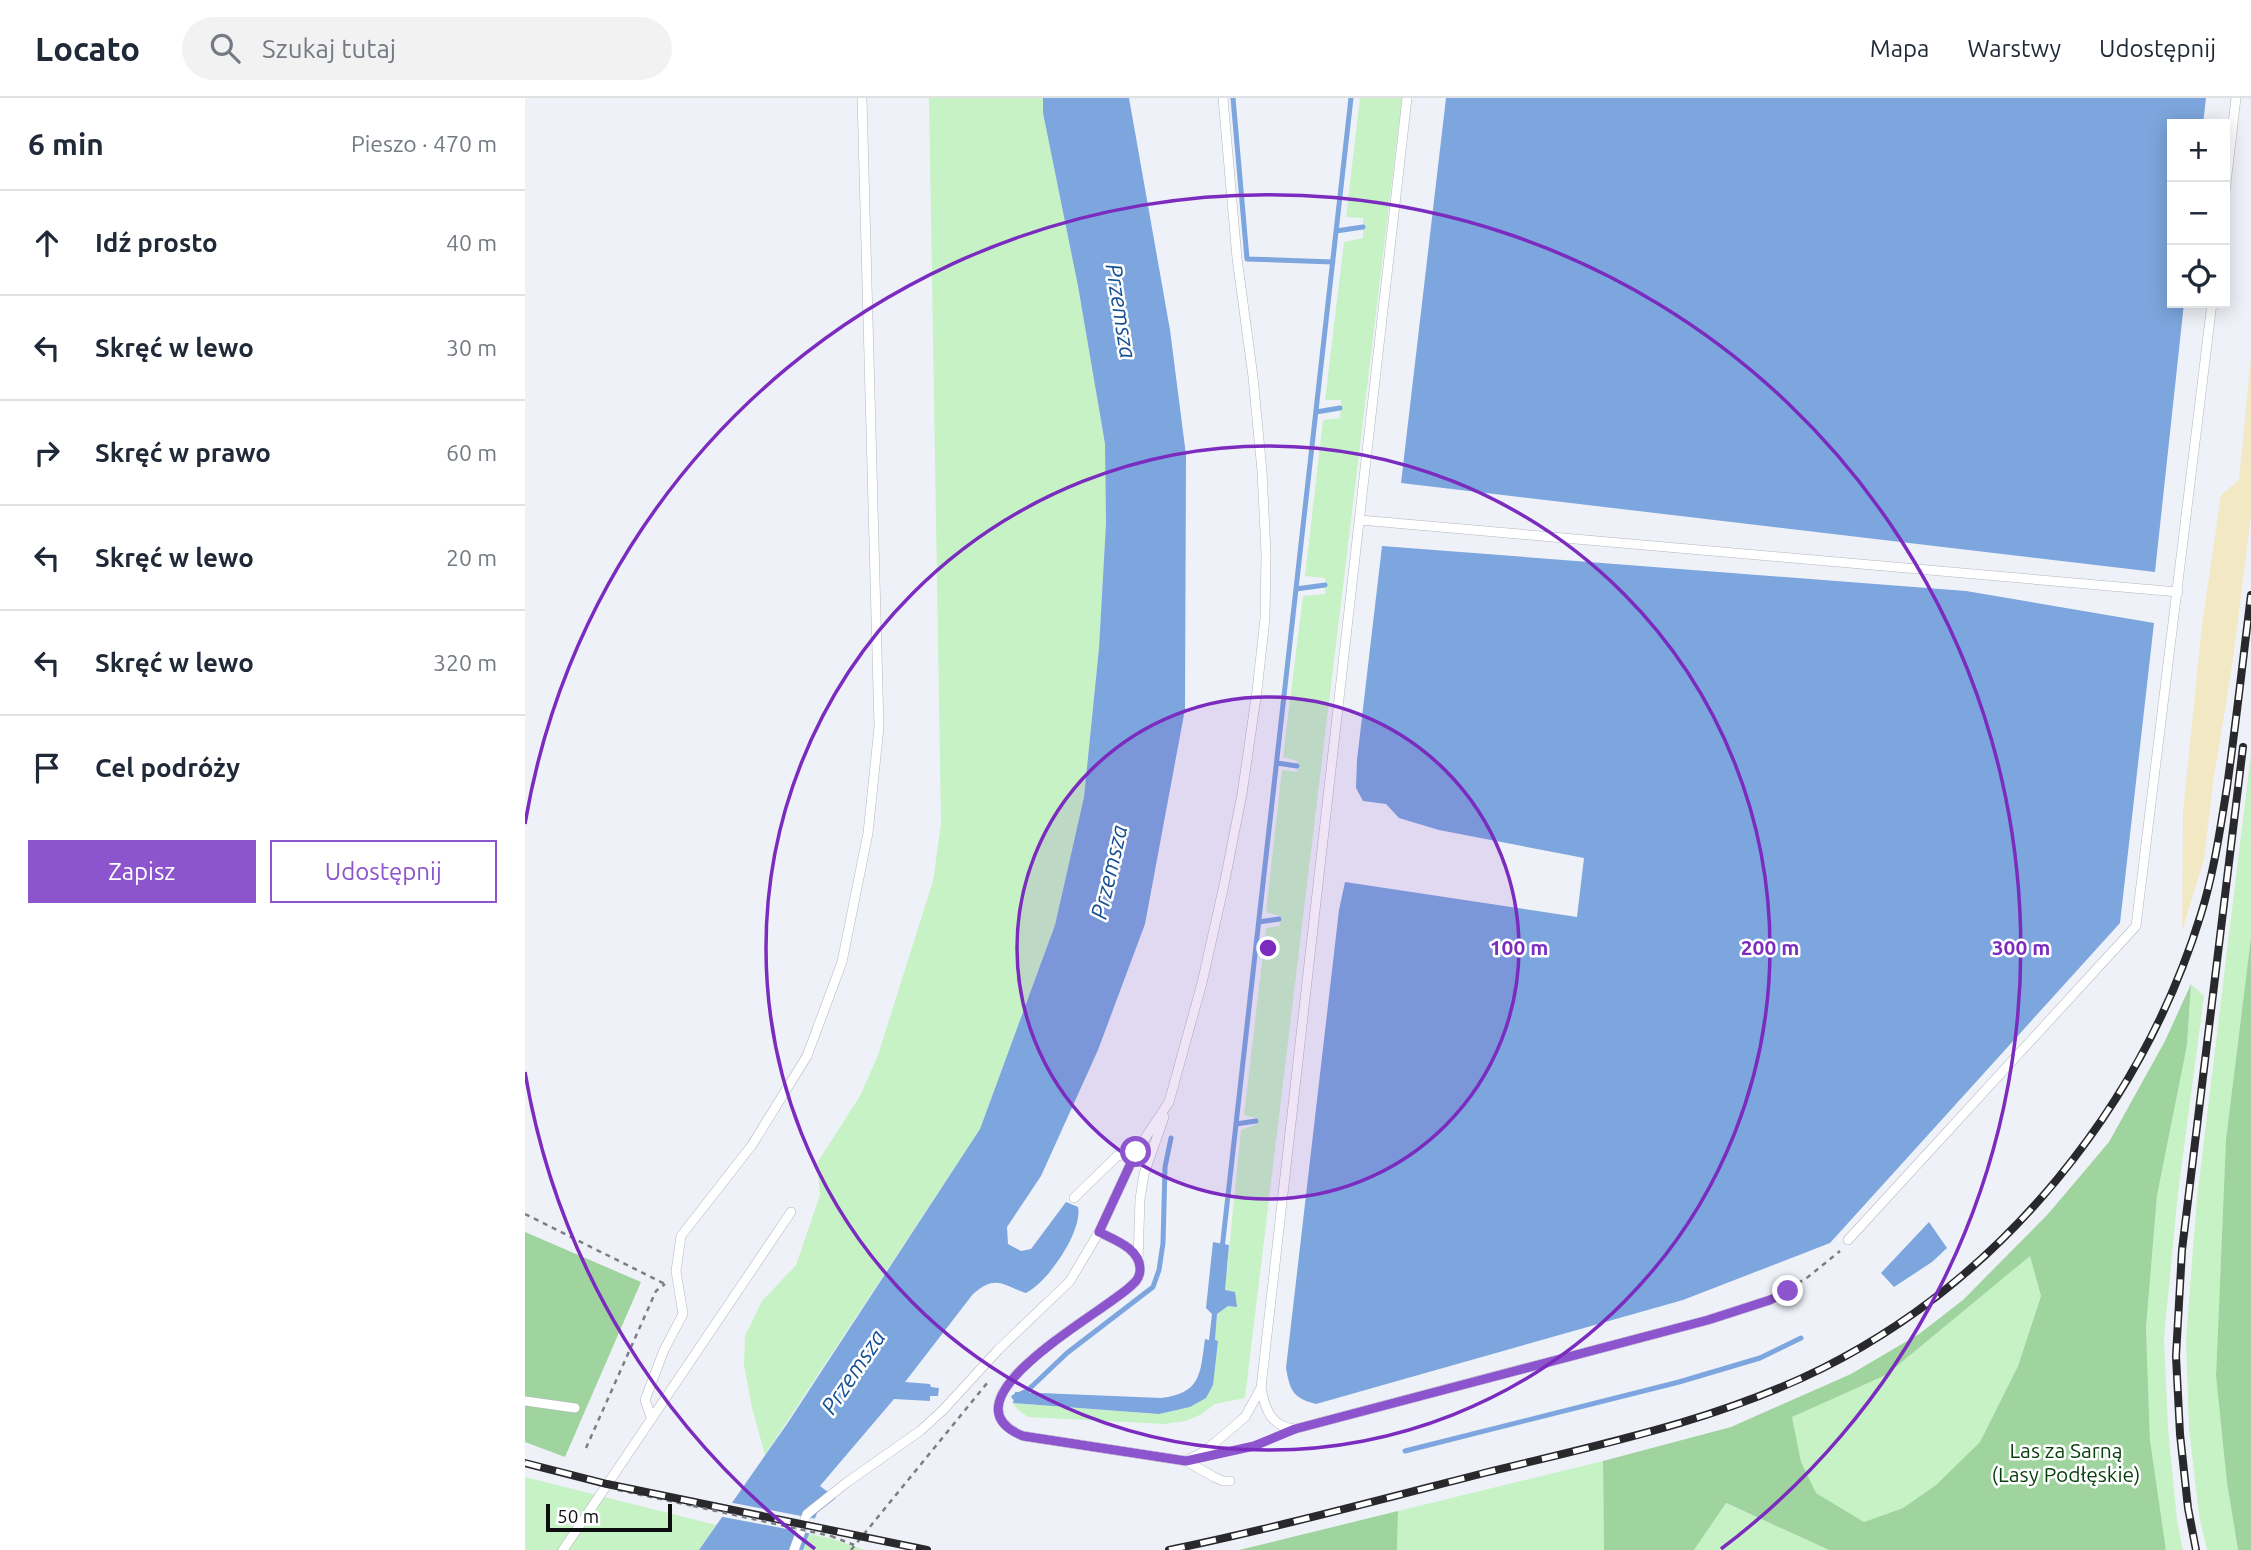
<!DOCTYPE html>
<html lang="pl">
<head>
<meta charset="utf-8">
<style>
  :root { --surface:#fff; --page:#f2f2f3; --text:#1f2937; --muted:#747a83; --line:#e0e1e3; --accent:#8d55cd }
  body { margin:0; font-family:Ubuntu,sans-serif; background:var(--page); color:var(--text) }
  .controls { position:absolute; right:21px; top:21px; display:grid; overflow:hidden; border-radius:0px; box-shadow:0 4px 18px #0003 }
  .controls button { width:63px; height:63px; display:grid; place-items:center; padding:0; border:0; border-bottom:2px solid var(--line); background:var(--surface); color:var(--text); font:35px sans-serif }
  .scale { position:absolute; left:21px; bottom:18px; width:126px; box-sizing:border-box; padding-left:7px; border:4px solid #0e0e11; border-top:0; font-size:19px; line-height:24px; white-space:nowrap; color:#0e0e11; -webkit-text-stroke:5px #fff; paint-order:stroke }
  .stop { position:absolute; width:21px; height:21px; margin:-16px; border:5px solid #8d55cd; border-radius:50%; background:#fff }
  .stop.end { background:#8d55cd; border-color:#fff; box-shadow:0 2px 7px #0008 }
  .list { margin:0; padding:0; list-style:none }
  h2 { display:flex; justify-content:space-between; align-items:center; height:91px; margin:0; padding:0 28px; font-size:30px }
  h2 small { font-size:23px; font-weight:400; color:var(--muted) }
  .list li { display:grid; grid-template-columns:46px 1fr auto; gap:21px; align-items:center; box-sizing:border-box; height:105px; padding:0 28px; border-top:2px solid var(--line) }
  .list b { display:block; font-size:26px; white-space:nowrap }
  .list em { font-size:23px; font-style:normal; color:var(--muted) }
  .actions { display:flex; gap:14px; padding:21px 28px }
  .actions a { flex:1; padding:16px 0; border:2px solid var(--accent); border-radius:0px; text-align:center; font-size:24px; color:var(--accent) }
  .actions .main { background:var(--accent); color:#fff }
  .icon { flex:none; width:38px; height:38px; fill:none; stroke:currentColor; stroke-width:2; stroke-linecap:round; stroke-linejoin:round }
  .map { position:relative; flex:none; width:1726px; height:1452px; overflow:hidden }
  header { display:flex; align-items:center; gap:42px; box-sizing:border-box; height:98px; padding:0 35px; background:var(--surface); border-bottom:2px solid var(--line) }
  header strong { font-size:33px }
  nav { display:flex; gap:38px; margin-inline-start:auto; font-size:24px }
  .search { width:490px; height:63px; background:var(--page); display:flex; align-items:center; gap:18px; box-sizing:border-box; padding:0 24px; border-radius:38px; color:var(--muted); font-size:26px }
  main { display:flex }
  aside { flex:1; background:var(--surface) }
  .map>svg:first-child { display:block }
</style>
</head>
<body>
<header>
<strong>Locato</strong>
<div class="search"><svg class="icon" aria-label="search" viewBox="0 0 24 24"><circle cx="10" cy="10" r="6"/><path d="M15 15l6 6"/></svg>Szukaj tutaj</div>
<nav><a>Mapa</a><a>Warstwy</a><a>Udostępnij</a></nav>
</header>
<main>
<aside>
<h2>6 min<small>Pieszo · 470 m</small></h2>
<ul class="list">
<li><svg class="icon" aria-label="ahead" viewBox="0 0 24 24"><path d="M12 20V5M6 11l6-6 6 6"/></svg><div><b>Idź prosto</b></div><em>40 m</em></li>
<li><svg class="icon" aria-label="left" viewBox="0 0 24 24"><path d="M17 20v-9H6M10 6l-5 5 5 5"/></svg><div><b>Skręć w lewo</b></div><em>30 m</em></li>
<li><svg class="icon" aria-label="right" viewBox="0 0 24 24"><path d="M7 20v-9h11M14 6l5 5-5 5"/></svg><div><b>Skręć w prawo</b></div><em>60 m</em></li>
<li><svg class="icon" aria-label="left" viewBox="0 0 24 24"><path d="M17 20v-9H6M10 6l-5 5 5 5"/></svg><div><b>Skręć w lewo</b></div><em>20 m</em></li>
<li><svg class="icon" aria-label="left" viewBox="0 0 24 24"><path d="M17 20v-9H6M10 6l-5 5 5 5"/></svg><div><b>Skręć w lewo</b></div><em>320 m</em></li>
<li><svg class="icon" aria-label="arrive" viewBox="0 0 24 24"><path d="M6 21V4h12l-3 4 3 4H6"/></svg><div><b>Cel podróży</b></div></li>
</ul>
<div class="actions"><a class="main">Zapisz</a><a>Udostępnij</a></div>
</aside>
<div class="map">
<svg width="1726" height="1452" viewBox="0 0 1726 1452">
  <rect width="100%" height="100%" fill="#eff1f9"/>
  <!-- green -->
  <path fill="#c7f2c6" d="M 404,0 L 518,0 L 518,15 L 553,188 L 580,346 L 581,425 L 574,550 L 559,699 L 530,827 L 455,1031 L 240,1357 L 227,1310 L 219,1267 L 220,1238 L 237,1203 L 271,1167 L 295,1097 L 292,1065 L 335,998 L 353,957 L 408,783 L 416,726 Z
    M 835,0 L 877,0 L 720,1300 L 690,1306 L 677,1316 L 661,1323 L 639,1326 L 503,1319 L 493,1312 L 488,1305 L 634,1316 L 665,1309 L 693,1243 L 690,1243 L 692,1216 L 703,1208 L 711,1209 L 700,1192 L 716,1032 L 732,1026 L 731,1020 L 719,1017 L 741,830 L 755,828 L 754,818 L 741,814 L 757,672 L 772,674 L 772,663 L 758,659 L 778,498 L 800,496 L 800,480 L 780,478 L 798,322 L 815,320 L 816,302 L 800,302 L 819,144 L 838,140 L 838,120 L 821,119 Z
    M 1726,655 L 1726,839 L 1701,1041 L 1691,1278 L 1702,1385 L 1713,1452 L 1682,1452 L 1674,1418 L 1664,1331 L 1661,1241 L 1672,1100 Z
    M 1666,886 L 1679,898 L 1653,1095 L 1639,1240 L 1643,1330 L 1652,1422 L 1658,1452 L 1641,1452 L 1625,1342 L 1621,1230 L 1632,1098 L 1662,947 Z
    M 1505,1157 L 1516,1198 L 1493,1268 L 1455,1344 L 1411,1387 L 1378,1410 L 1339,1424 L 1291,1396 L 1276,1364 L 1266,1319 L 1361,1277 Z
    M 1078,1363 L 1079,1452 L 872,1452 L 873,1413 Z
    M 0,1379 L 191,1427 L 174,1452 L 0,1452 Z
    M 1200,1405 L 1304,1452 L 1169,1452 Z
    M 263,1431 L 308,1441 L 340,1452 L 249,1452 Z"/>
  <!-- forest -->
  <path fill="#9fd49e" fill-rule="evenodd" d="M 1726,839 L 1726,1452 L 1713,1452 L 1702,1385 L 1691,1278 L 1701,1041 Z
    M 1666,886 L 1662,947 L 1632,1098 L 1621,1230 L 1625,1342 L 1641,1452 L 1304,1452 L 1201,1405 L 1169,1452 L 1079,1452 L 1078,1363 L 1206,1329 L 1326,1276 L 1394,1236 L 1438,1202 L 1523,1116 L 1584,1044 L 1640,943 ZM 1505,1158 L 1516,1198 L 1493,1268 L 1455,1344 L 1411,1387 L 1378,1410 L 1339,1424 L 1291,1395 L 1276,1364 L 1267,1319 L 1361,1277 Z
    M 0,1134 L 116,1184 L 40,1359 L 0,1344 Z
    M 873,1413 L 872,1452 L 714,1452 Z"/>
  <!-- sand -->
  <path fill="#f2e8c3" d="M 1726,258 L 1726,417 L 1708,561 L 1688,685 L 1679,761 L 1657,833 L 1658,714 L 1677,527 L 1696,397 L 1714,382 Z"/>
  <!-- water -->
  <path fill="#7ca6dd" d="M 518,0 L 604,0 L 645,232 L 661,357 L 660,611 L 620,826 L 573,952 L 516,1078 L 482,1129 L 483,1146 L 496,1153 L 506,1151 L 541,1104 L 553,1109 C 558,1133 523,1184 501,1195 C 477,1187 471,1176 448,1196 L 380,1284 L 405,1286 L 406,1289 L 414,1290 L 413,1298 L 405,1298 L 405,1303 L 369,1301 L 295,1388 L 311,1400 L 292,1415 L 278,1452 L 174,1452 L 262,1326 L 455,1031 L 530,827 L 559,699 L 574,550 L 581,425 L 580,346 L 553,188 L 518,15 Z
    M 921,0 L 1681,0 L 1678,26 L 1647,26 L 1647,205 L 1659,205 L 1630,474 L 876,385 Z
    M 857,448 L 1441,493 L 1629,525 L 1595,825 L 1305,1145 L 1158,1202 L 791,1306 C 768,1300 765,1293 761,1270 L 814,812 L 820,784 L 1052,819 L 1059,760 L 914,732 L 874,720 L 861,706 L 838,703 L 831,690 L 832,662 Z
    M 1404,1124 L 1422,1150 L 1407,1164 L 1369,1189 L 1356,1175 Z
    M 688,1144 L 704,1147 L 700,1192 L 710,1194 L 712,1209 L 703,1208 L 692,1216 L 690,1242 L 693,1243 L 688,1287 L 681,1300 L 665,1309 L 634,1316 L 488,1305 L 490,1294 L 636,1300 C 676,1295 675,1277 680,1241 L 684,1242 L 687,1216 L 681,1210 Z"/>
  <!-- pier -->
  <path fill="#eff1f9" d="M 203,1404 L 292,1421 L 290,1431 L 288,1436 L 193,1418 Z"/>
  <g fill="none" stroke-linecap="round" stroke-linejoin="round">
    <!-- stream -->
    <path stroke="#7ca6dd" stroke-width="5" d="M 708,0 L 722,161 L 808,164
      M 811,133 L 838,129
      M 791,314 L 815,310
      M 771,491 L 800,487
      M 752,665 L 772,668
      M 734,824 L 754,821
      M 711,1026 L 731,1023
      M 697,1151 L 826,0
      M 489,1299 L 502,1293 L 542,1255 L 628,1189 L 634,1172 L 638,1145 L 640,1069 L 646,1040
      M 880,1353 L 1154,1284 L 1235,1260 L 1276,1240"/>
    <defs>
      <path id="service" d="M 1700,94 L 1711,0
        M 835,422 L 1653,494
        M 549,1100 L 592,1058 L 611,1054
        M 574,1134 C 590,1142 616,1151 615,1172 C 615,1177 612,1183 608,1186 C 587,1210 409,1301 498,1338 L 661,1363 L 689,1379 L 698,1383 L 705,1383
        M 1323,1142 L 1611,828 L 1687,205
        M 613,1162 L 615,1101 L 619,1076 L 639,1019
        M 736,1290 C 740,1311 746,1329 770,1331 L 1183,1222 L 1245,1202
        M 0,1303 L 50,1310
        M 126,1319 L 120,1302 L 139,1252 L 158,1216 L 151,1173 L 156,1138 L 227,1047 L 282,958 L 317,864 L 343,735 L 354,629 L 337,0
        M 661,1363 L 680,1353 L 720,1319 L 736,1290 L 882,0
        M 38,1452 L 266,1114
        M 269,1452 L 282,1416 L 321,1385 L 395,1333 L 418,1312 L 473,1252 L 545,1183 L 574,1134 L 611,1054 L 644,1004 L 677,885 L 699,787 L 717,696 L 732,593 L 740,520 L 741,456 L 737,373 L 728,279 L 712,160 L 698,0"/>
    </defs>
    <!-- service casing -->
    <use href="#service" stroke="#b4b6be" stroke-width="10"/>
    <!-- path -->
    <path stroke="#7d7e83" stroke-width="2.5" stroke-dasharray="5 5" stroke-linecap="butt" d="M 0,1116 L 140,1186
      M 1256,1196 L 1283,1179 L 1315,1153
      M 61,1350 L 131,1193 L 140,1186
      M 697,1355 L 728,1348 L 750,1339
      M 93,1392 L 168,1408
      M 306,1438 L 329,1447
      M 326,1452 L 463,1284"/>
    <!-- service -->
    <use href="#service" stroke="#fff" stroke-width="9"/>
    <defs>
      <path id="rail" d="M 0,1365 L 82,1386 L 402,1452
        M 644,1452 C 750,1430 854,1402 959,1375 C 1073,1347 1192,1323 1298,1270 C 1479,1179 1617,1007 1676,816 C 1689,774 1695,732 1702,689 C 1711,625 1718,561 1726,497
        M 1671,1452 L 1663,1410 L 1655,1336 L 1651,1258 L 1657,1152 L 1718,649"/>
    </defs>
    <!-- rail casing -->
    <use href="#rail" stroke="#29292d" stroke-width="8"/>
    <!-- rail -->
    <use href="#rail" stroke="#fff" stroke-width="5" stroke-dasharray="16" stroke-linecap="butt"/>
    <!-- path-bridge -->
    <path stroke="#7d7e83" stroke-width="2.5" stroke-dasharray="5 5" stroke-linecap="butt" d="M 168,1408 L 306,1438"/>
  </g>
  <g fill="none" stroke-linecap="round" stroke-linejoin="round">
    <!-- route -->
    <path stroke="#8d55cd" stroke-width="9" d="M 611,1054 L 574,1134 C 590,1142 616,1151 615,1172 C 615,1177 612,1183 608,1186 C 587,1210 409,1302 498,1338 L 661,1363 L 729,1348 L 770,1331 L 1183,1222 L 1245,1202 L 1263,1193"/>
  </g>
  <!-- distance rings -->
  <circle cx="743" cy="850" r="251" fill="#7b2cbf" fill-opacity=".12"/>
  <g fill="none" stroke="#7b2cbf" stroke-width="3.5">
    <circle cx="743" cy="850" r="251"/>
    <circle cx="743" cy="850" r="502"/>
    <path d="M290 1451A753 753 0 0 1 0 974M0 726A753 753 0 1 1 1196 1451"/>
  </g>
  <g text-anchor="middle" stroke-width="5" stroke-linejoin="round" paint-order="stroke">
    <!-- park labels -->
    <g font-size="21" fill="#063f0b" stroke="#fff">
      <text x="1541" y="1360">Las za Sarną<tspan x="1541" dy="24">(Lasy Podłęskie)</tspan></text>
    </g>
    <!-- water labels -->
    <g font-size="23" font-style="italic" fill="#165092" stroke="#fff">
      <text transform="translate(596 213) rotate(81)" y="8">Przemsza</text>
      <text transform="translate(584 774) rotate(-77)" y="8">Przemsza</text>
      <text transform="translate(328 1274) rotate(-56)" y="8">Przemsza</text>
    </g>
  </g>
  <circle cx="743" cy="850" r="10" fill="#7b2cbf" stroke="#fff" stroke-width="3.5"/>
  <g font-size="21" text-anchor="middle" font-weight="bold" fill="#7b2cbf" stroke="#fff" stroke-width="5" stroke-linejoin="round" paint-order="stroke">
    <text x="994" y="857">100 m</text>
    <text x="1245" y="857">200 m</text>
    <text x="1496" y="857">300 m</text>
  </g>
</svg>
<div class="controls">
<button>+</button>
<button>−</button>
<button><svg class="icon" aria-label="locate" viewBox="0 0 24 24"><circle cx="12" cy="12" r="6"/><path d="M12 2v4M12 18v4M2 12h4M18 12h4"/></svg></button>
</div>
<div class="scale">50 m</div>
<div class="stop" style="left:611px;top:1054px"></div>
<div class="stop end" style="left:1263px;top:1193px"></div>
</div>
</main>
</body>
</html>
